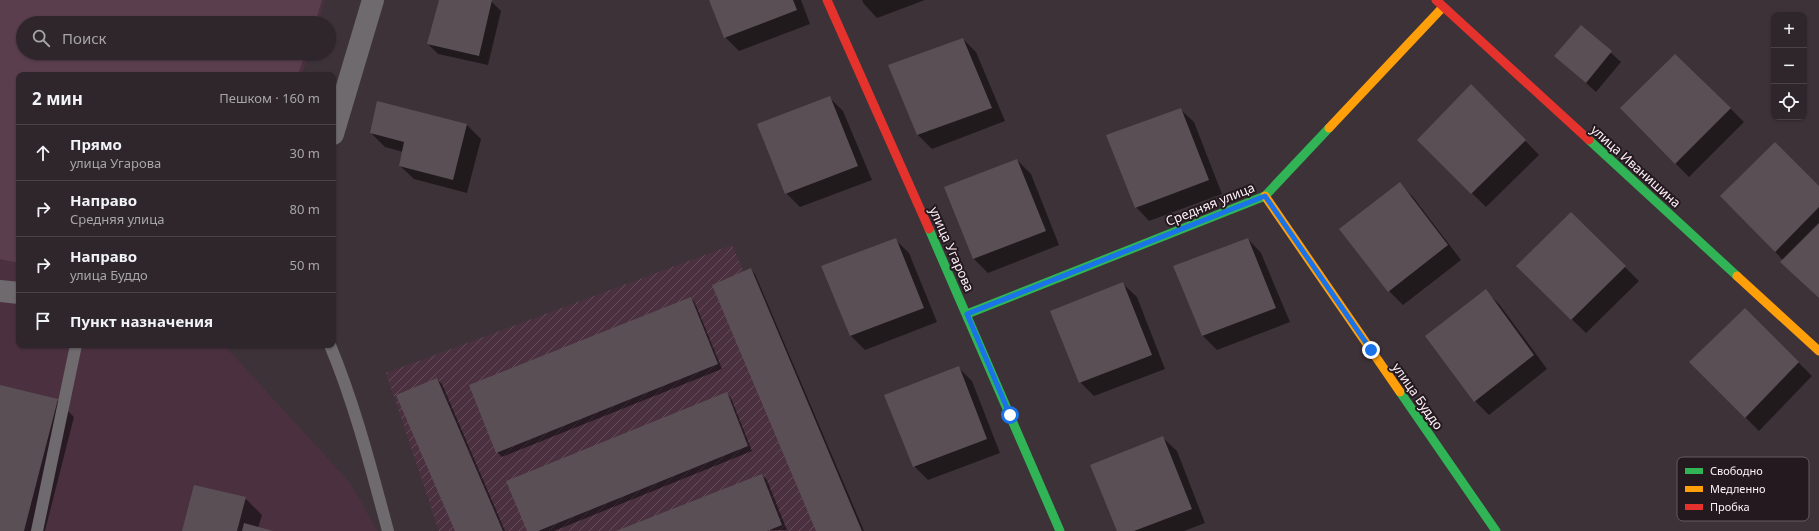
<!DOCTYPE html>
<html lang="ru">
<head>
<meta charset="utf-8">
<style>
  :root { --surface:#2e262a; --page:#3a3236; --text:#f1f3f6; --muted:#a7a5a8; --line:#494347 }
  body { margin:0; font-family:"Noto Sans",sans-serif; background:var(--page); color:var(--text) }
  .controls { position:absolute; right:12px; top:12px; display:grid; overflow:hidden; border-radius:8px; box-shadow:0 1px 3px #0004 }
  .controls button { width:36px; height:36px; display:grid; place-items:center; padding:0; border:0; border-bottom:1px solid var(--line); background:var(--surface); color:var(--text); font:20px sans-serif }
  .stop { position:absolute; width:12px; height:12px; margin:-9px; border:3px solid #1a73e8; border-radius:50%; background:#fff }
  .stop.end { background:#1a73e8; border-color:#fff; box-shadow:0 1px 4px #0008 }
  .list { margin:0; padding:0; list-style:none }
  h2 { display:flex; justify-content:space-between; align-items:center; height:52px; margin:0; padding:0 16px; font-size:17px }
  h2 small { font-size:13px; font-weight:400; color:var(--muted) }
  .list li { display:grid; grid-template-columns:26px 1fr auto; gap:12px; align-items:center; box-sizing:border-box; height:56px; padding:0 16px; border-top:1px solid var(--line) }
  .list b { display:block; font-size:15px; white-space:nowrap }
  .list p { margin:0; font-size:13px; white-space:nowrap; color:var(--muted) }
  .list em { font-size:13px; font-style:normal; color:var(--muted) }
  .icon { flex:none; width:22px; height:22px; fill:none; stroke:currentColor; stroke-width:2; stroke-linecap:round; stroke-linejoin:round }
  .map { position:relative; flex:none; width:1819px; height:531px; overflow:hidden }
  .search { position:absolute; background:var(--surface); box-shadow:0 1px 3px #0004; left:16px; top:16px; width:320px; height:44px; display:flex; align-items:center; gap:10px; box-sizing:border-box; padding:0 14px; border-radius:22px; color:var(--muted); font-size:15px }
  .panel { position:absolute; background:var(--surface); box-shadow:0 1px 3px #0004; left:16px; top:72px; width:320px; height:276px; border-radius:8px }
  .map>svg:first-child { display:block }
</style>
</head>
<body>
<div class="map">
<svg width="1819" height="531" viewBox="0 0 1819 531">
  <defs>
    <pattern id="industrial-furrows" width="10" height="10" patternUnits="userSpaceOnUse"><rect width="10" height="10" fill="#4b3140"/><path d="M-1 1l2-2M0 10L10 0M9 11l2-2" fill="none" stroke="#664f5c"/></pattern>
  </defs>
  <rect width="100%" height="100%" fill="#3d3238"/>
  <!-- built -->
  <path fill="#4b3140" d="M 0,0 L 325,0 L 318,23 L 23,23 L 23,53 L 309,53 L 302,75 L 19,75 L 19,345 L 224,345 L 351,484 L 377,531 L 0,531 Z"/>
  <!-- industrial -->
  <path fill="url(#industrial-furrows)" d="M 732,245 L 856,531 L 439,531 L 386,373 Z"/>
  <!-- pitch -->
  <path fill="#5a3e4e" d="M 0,0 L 322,0 L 315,23 L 23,23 L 23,53 L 305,53 L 298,75 L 19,75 L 19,263 L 0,259 Z"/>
  <!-- shadow -->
  <path fill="#0007" d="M 440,0 L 487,0 L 491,1 L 501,11 L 488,65 L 438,54 L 428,44 Z
    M 710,0 L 801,0 L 810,24 L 739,51 L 725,37 Z
    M 862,0 L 925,0 L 877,18 L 864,4 Z
    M 1581,26 L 1621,62 L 1596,92 L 1556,56 Z
    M 963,39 L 976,52 L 1005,121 L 932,149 L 918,135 L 890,66 Z
    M 829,97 L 843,111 L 872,180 L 800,207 L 786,193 Z
    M 1485,99 L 1539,155 L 1486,207 L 1418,140 Z
    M 378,102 L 467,125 L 481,139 L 467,193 L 414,179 L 400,166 L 403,152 L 385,147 L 371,133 Z
    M 1730,108 L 1744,122 L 1689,177 L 1675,163 Z
    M 1180,109 L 1194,122 L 1222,194 L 1149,221 L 1136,207 Z
    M 1017,160 L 1031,174 L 1059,245 L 988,273 L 974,259 L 946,187 Z
    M 1400,184 L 1413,197 L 1461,260 L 1403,305 L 1389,291 L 1341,229 Z
    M 1819,187 L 1819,298 L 1722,196 Z
    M 1571,214 L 1639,281 L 1586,333 L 1531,280 Z
    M 895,239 L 909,253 L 937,322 L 865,350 L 851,336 L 822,267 Z
    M 1248,239 L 1261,253 L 1290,322 L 1217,350 L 1203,336 L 1175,267 Z
    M 751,270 L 755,274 L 864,531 L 817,531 Z
    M 1123,284 L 1137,297 L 1165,369 L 1094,396 L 1080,382 Z
    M 1485,291 L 1499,304 L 1547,369 L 1489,415 L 1475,401 Z
    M 691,298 L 695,303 L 722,369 L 502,457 L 497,452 Z
    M 1745,309 L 1812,376 L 1759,431 L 1690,362 Z
    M 958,367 L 972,381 L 1000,453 L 928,480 L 914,466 Z
    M 437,379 L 442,384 L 505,531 L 456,531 Z
    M 0,386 L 57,400 L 74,417 L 45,531 L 0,531 Z
    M 726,393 L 731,398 L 752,451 L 554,531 L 529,531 Z
    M 1163,438 L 1177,451 L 1205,523 L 1184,531 L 1118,531 Z
    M 762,475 L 767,480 L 787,530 L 618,531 Z
    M 245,498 L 262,515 L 258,528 L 270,531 L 183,531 Z"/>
  <!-- building -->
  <path fill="#5b4f56" d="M 439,0 L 492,0 L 479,56 L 427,44 Z
    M 709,0 L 793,0 L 797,10 L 724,38 Z
    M 1581,25 L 1612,51 L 1586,83 L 1554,56 Z
    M 963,38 L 992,108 L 917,135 L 888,65 Z
    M 1675,54 L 1731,108 L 1675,164 L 1620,108 Z
    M 1471,84 L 1526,140 L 1471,194 L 1417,140 Z
    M 830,96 L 858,166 L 785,194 L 757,124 Z
    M 377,101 L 467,124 L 453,180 L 399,166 L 404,142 L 370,133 Z
    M 1181,108 L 1209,180 L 1135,208 L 1106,135 Z
    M 1775,142 L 1819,186 L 1819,207 L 1775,252 L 1720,196 Z
    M 1017,159 L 1046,231 L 973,259 L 944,187 Z
    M 1400,182 L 1448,245 L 1388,292 L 1339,229 Z
    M 1571,212 L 1626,266 L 1571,320 L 1516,266 Z
    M 1819,223 L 1819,298 L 1780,262 Z
    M 896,238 L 924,308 L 850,336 L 821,266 Z
    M 1248,238 L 1276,308 L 1202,336 L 1173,266 Z
    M 751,268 L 862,531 L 816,531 L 712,285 Z
    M 1123,282 L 1152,355 L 1079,383 L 1050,311 Z
    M 1486,289 L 1534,355 L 1474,402 L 1425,336 Z
    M 691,297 L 718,364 L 496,453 L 469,385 Z
    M 1745,308 L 1799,362 L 1745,418 L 1689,362 Z
    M 959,366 L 987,439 L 913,467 L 884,395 Z
    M 437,378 L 503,531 L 455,531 L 396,395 Z
    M 0,385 L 58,399 L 24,531 L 0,531 Z
    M 727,392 L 748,446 L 538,531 L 527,531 L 506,481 Z
    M 1163,436 L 1192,509 L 1134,531 L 1117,531 L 1090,465 Z
    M 762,474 L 782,525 L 767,531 L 616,531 Z
    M 194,485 L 246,497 L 237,531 L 182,531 Z
    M 244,523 L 273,531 L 242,531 Z"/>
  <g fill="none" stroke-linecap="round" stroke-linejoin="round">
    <!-- lane -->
    <path stroke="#6e6a6d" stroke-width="12" d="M 330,345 C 355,405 371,468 388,531
      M 37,531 L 76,345"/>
    <!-- street -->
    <path stroke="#6e6a6d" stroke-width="22" d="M 333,134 L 373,0
      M 0,291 L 19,293"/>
    <!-- fast -->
    <path stroke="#30b455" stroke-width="9" d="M 1589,140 L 1737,276
      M 929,229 L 1060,531
      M 967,314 L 1265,196 L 1329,128
      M 1400,392 L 1496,531"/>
    <!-- slow -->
    <path stroke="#ff9f0a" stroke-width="9" d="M 1329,128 L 1443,7
      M 1265,196 L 1400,392
      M 1737,276 L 1819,351"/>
    <!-- jam -->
    <path stroke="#e5322d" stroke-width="9" d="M 827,0 L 929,229
      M 1436,0 L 1589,140"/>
  </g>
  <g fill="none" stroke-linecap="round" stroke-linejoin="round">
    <!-- route -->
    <path stroke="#1a73e8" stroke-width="5" d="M 1010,415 L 967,314 L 1265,196 L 1371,350"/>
  </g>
  <g text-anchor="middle" stroke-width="4" stroke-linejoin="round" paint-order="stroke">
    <!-- street labels -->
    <g font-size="13" fill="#fff0f8" stroke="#23191e">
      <text transform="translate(1636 166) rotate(42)" y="5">улица Иванишина</text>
      <text transform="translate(1210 204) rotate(-22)" y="5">Средняя улица</text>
      <text transform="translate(952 249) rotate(66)" y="5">улица Угарова</text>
      <text transform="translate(1418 396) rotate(55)" y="5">улица Буддо</text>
    </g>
  </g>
  <!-- legend -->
  <rect x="1677" y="457" width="132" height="64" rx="6" fill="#23191e" stroke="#655a5f" stroke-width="1"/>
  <rect x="1685" y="468" width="18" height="6" fill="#30b455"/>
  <rect x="1685" y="486" width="18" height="6" fill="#ff9f0a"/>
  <rect x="1685" y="504" width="18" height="6" fill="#e5322d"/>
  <g font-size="11" fill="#fff0f8">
    <text x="1710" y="475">Свободно</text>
    <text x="1710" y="493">Медленно</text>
    <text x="1710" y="511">Пробка</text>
  </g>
</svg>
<div class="controls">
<button>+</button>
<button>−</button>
<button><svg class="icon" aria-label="locate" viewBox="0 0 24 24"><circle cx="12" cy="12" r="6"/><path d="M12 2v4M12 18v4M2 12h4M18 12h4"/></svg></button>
</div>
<div class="stop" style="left:1010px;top:415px"></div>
<div class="stop end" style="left:1371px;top:350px"></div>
<div class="search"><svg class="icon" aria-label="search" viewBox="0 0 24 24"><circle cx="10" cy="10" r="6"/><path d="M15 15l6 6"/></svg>Поиск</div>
<section class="panel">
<h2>2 мин<small>Пешком · 160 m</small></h2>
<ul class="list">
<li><svg class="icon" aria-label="ahead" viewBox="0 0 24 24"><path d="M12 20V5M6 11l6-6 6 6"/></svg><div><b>Прямо</b><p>улица Угарова</p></div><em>30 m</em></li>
<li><svg class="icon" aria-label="right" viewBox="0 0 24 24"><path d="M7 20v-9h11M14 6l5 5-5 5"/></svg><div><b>Направо</b><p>Средняя улица</p></div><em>80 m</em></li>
<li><svg class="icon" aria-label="right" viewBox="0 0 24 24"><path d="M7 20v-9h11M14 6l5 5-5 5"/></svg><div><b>Направо</b><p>улица Буддо</p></div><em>50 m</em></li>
<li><svg class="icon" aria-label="arrive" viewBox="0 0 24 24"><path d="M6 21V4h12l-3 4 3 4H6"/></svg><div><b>Пункт назначения</b></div></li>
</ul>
</section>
</div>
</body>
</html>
